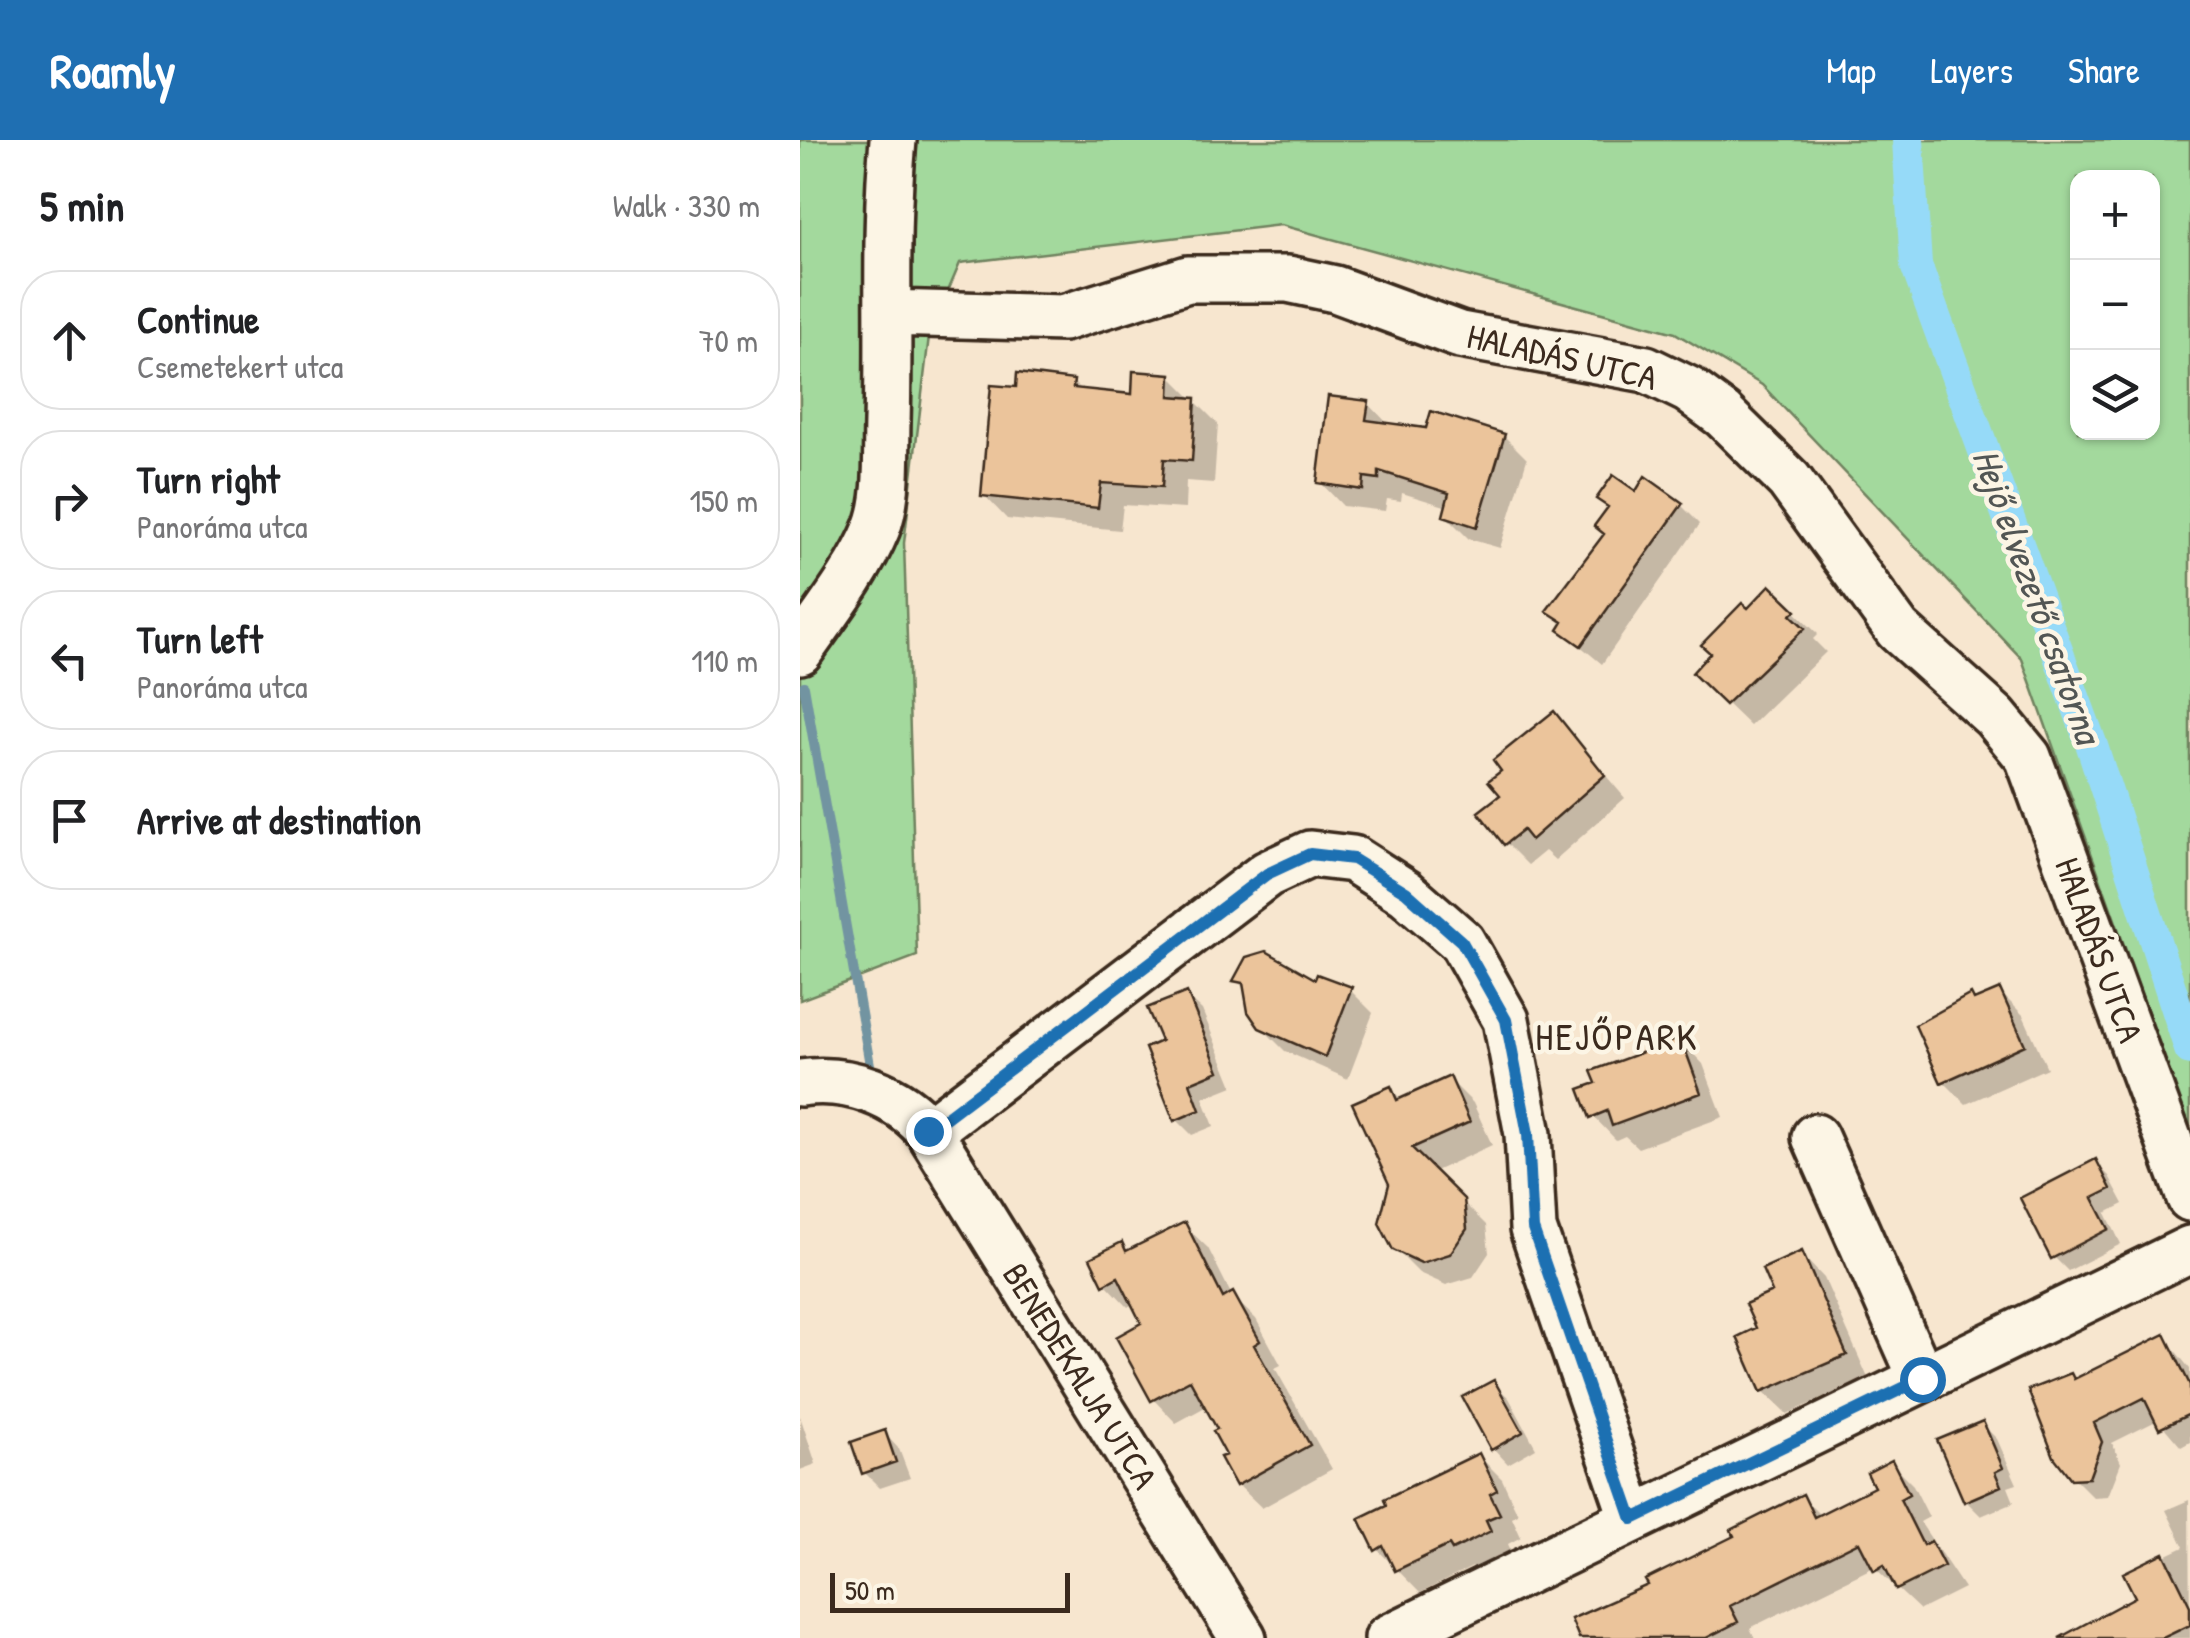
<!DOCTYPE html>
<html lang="en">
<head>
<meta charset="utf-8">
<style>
  :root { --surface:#fff; --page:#f6f6f6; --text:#202124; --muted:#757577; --line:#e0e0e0; --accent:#1f6fb2 }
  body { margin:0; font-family:"Patrick Hand",sans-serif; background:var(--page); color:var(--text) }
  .controls { position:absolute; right:30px; top:30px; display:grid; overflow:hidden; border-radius:20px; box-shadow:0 2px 8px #0004 }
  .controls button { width:90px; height:90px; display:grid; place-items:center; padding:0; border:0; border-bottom:2px solid var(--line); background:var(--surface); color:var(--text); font:50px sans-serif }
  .scale { position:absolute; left:30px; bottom:25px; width:240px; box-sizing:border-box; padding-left:10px; border:5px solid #3b2a1e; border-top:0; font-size:28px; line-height:35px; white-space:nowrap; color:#3b2a1e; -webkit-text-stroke:8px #fcf5e5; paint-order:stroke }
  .stop { position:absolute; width:30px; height:30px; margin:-22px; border:8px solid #1f6fb2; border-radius:50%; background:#fff }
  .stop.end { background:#1f6fb2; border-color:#fff; box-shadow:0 2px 10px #0008 }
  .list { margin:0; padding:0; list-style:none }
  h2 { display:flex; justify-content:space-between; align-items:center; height:130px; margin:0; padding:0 40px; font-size:42px }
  h2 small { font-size:32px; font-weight:400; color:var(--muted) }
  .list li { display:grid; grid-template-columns:65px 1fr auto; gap:30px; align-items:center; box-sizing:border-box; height:140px; margin:0 20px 20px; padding:0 20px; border:2px solid var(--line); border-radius:40px }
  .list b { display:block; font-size:38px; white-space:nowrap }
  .list p { margin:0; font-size:32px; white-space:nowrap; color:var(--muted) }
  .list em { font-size:32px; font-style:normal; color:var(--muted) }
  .icon { flex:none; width:55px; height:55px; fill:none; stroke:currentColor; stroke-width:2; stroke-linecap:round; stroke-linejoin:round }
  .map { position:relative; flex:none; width:1390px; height:1498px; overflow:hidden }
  header { display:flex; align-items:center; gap:60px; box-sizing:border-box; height:140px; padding:0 50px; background:var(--accent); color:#fff }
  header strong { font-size:48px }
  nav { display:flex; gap:55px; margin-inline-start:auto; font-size:35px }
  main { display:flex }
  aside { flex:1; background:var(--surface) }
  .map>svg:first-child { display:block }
</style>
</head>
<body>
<header>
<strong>Roamly</strong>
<nav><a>Map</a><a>Layers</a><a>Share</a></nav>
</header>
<main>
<aside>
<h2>5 min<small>Walk · 330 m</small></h2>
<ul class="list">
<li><svg class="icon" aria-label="ahead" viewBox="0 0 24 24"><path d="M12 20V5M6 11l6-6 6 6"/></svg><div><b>Continue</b><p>Csemetekert utca</p></div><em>70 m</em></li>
<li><svg class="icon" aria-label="right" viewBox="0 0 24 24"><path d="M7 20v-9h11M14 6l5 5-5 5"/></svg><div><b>Turn right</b><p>Panoráma utca</p></div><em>150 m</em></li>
<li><svg class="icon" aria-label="left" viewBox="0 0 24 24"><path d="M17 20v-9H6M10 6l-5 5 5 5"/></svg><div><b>Turn left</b><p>Panoráma utca</p></div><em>110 m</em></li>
<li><svg class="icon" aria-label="arrive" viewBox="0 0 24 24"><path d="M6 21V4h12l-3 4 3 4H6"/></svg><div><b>Arrive at destination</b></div></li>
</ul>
</aside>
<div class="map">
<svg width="1390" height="1498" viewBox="0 0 1390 1498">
  <rect width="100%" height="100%" fill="#f7e6cf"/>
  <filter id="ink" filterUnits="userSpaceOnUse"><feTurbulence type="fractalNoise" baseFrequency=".01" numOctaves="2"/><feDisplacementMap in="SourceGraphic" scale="20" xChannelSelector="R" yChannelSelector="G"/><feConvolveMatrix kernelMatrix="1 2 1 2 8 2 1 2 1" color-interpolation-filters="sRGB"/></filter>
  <g filter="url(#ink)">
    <!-- green -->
    <path fill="#a3d99d" stroke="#6f825e" stroke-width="2.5" fill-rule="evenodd" d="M 0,0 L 1390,0 L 1390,990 L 1222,519 L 962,245 L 875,193 L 481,85 L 160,123 L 129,196 L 104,403 L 117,816 L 0,860 ZM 1278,38 L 1352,38 L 1352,292 L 1278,292 Z"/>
    <!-- shadow -->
    <path fill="#0003" d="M 370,236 L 418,284 L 414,343 L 386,341 L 385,369 L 323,365 L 320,390 L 207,379 L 184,355 L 218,250 L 273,242 L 283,252 L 334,257 Z
      M 568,263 L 590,286 L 704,296 L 727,319 L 700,408 L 669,399 L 646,376 L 648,367 L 602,353 L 601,361 L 587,359 L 585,371 L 543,366 L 520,342 Z
      M 836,354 L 881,365 L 900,384 L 802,524 L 761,490 L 764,486 L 749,471 Z
      M 994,471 L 1018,494 L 1013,499 L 1026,512 L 950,586 L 895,533 L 948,472 Z
      M 754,575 L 825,658 L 755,720 L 745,711 L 728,725 L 706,703 L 704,655 Z
      M 436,840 L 517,843 L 550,850 L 573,873 L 548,939 L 485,911 L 461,887 L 447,851 Z
      M 1200,852 L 1223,875 L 1247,928 L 1166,964 L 1143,941 L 1171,857 L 1176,862 Z
      M 386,855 L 402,870 L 433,946 L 403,958 L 414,986 L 392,995 L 376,979 L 364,903 Z
      M 880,900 L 903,924 L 923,977 L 838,1008 L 825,996 L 816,1000 L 793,976 Z
      M 649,939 L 673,963 L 692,1005 L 633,1032 L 686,1085 L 689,1113 L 673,1137 L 646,1145 L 619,1133 L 595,1109 L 590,948 L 602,960 Z
      M 1295,1022 L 1309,1036 L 1324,1064 L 1306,1073 L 1321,1104 L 1268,1131 L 1254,1117 Z
      M 384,1085 L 408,1108 L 432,1156 L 456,1179 L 481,1225 L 475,1228 L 532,1329 L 462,1368 L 438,1345 L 407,1266 L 376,1283 L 353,1259 L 344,1184 L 334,1163 L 328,1167 L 305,1143 L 321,1105 L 328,1112 Z
      M 1001,1114 L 1024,1138 L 1068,1238 L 987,1274 L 963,1251 L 976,1153 Z
      M 1364,1197 L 1390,1229 L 1390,1302 L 1381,1307 L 1358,1280 L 1312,1303 L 1321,1323 L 1308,1356 L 1293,1357 L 1273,1337 L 1276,1241 Z
      M 693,1243 L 709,1258 L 736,1308 L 708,1324 L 693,1308 Z
      M 0,1276 L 16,1324 L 0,1330 Z
      M 1182,1284 L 1197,1299 L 1217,1344 L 1208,1347 L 1214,1362 L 1181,1376 L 1166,1361 Z
      M 84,1293 L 99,1309 L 110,1338 L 80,1348 L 64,1332 Z
      M 679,1316 L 702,1339 L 718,1374 L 712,1377 L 721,1397 L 708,1404 L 713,1415 L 677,1432 L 672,1427 L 620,1453 L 577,1409 Z
      M 1091,1323 L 1113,1345 L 1129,1377 L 1120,1382 L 1164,1448 L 1120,1470 L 1074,1427 L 950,1488 L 955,1498 L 782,1498 L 851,1447 L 1002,1357 L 1021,1376 L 1077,1348 Z
      M 1389,1360 L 1390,1498 L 1264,1498 L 1338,1458 L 1327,1434 L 1384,1407 L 1366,1370 Z"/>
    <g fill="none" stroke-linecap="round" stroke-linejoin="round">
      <!-- stream -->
      <path stroke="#7294a1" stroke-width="10" d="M 4,546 L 70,925"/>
      <!-- canal -->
      <path stroke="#96daf8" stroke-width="32" d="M 1108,0 L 1116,125 L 1292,606 L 1390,909"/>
    </g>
    <!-- building -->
    <path fill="#ebc49b" stroke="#3b2a1e" stroke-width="2.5" d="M 333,231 L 371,234 L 370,256 L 396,258 L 392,321 L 364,319 L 362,347 L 301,343 L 298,368 L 181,356 L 191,245 L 216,247 L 217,233 L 274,240 L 273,248 L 332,254 Z
      M 528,256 L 569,261 L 566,280 L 626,288 L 631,271 L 705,294 L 677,387 L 643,376 L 649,353 L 579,331 L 579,339 L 564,337 L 563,350 L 517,343 Z
      M 813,335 L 836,351 L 845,336 L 883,363 L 781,506 L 758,490 L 763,482 L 746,471 L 804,394 L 794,386 L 808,367 L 796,359 Z
      M 970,445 L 996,470 L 991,475 L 1005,488 L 925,565 L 892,533 L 910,513 L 901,505 L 942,463 L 948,468 Z
      M 754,571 L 805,635 L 731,700 L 723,690 L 704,705 L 678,672 L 700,655 L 688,641 L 701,631 L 693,620 Z
      M 466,811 L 515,839 L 517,834 L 552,847 L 525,917 L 459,888 L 448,872 L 443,843 L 433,841 L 446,817 Z
      M 1200,849 L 1225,905 L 1141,943 L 1115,885 L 1171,854 L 1174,860 Z
      M 387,852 L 419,931 L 390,943 L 400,970 L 374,981 L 345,908 L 361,901 L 347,868 Z
      M 881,898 L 901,953 L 812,986 L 807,971 L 790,978 L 779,949 L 796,943 L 791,931 Z
      M 650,936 L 670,982 L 612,1008 L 664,1059 L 667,1089 L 650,1114 L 621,1123 L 593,1110 L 579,1083 L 589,1044 L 552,963 L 591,946 L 597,960 Z
      M 1296,1019 L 1311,1049 L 1293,1058 L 1309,1089 L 1251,1119 L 1220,1058 Z
      M 385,1082 L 423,1158 L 433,1152 L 460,1201 L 454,1205 L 510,1305 L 436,1346 L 420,1317 L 426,1315 L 413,1291 L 417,1289 L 390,1240 L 351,1261 L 316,1197 L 341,1183 L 318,1137 L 303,1145 L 290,1118 L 322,1102 L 326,1111 Z
      M 1002,1111 L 1047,1215 L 961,1252 L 937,1197 L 956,1188 L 945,1164 L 972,1152 L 962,1129 Z
      M 1365,1194 L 1390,1245 L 1390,1274 L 1359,1289 L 1344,1258 L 1294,1283 L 1302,1302 L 1289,1338 L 1271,1339 L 1254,1317 L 1228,1250 L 1271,1233 L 1274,1239 Z
      M 694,1240 L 723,1292 L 691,1310 L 662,1257 Z
      M 1183,1281 L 1203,1328 L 1195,1332 L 1201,1346 L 1164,1362 L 1137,1300 Z
      M 85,1290 L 96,1322 L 62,1334 L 51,1302 Z
      M 679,1313 L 697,1350 L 690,1354 L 700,1374 L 686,1380 L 691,1391 L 652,1410 L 649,1405 L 595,1431 L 583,1406 L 575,1411 L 559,1378 L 586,1365 L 584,1359 Z
      M 1092,1320 L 1109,1354 L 1100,1359 L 1123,1405 L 1131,1401 L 1144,1426 L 1096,1450 L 1084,1425 L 1074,1431 L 1059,1402 L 930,1466 L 938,1482 L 906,1498 L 779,1498 L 771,1479 L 848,1445 L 845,1440 L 934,1396 L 931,1390 L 1003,1354 L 1014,1377 L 1074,1347 L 1067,1333 Z
      M 1364,1413 L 1390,1466 L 1390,1485 L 1363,1498 L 1259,1498 L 1335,1457 L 1323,1433 Z"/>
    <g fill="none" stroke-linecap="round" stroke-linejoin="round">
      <defs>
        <path id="minor" d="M 90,173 L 263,178 L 388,139 L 488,139 L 535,149 L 660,195 L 846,229 L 889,250 L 923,275 L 989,340 L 1098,490 L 1195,577 L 1228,617 L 1390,1058
          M 0,511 C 27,472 59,432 77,388 C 89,358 86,314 87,282 C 90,187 84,94 93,0
          M 0,943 C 48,936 98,954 129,991 L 443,1498
          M 129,991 L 467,734 L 510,714 L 553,719 L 606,753 L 662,802 L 706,880 L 728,994 L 733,1089 L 833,1379
          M 1015,997 L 1122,1239
          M 588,1498 L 1390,1109"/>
      </defs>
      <!-- minor casing -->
      <use href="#minor" stroke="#3b2a1e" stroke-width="52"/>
      <!-- minor -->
      <use href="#minor" stroke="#fcf5e5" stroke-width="45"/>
    </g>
  </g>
  <g fill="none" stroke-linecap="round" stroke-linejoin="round" filter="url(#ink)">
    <!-- route -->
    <path stroke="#1f6fb2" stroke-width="12" d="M 128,991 L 467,734 L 510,714 L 553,719 L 606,752 L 662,802 L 706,880 L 728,994 L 733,1089 L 833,1379 L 1122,1239"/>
  </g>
  <g text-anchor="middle" stroke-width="9" stroke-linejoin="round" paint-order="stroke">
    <!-- street labels -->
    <g font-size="35" fill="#3b2a1e" stroke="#fcf5e5">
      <text transform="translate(762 217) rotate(13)" y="12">HALADÁS UTCA</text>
      <text transform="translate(1299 810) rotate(70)" y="12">HALADÁS UTCA</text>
      <text transform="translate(280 1236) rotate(58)" y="12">BENEDEKALJA UTCA</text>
    </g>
    <!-- water labels -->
    <g font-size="38" font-style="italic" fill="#525654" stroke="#fcf5e5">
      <text transform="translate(1237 456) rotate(70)" y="13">Hejő elvezető csatorna</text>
    </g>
    <!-- neighbourhood labels -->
    <g font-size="38" letter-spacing="2.5" fill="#3b2a1e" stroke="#fcf5e5">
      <text x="817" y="910">HEJŐPARK</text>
    </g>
  </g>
</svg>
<div class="controls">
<button>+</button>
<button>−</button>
<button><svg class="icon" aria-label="layers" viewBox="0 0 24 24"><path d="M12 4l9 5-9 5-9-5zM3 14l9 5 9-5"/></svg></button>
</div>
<div class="scale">50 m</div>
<div class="stop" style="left:1122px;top:1239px"></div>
<div class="stop end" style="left:128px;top:991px"></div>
</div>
</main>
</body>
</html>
